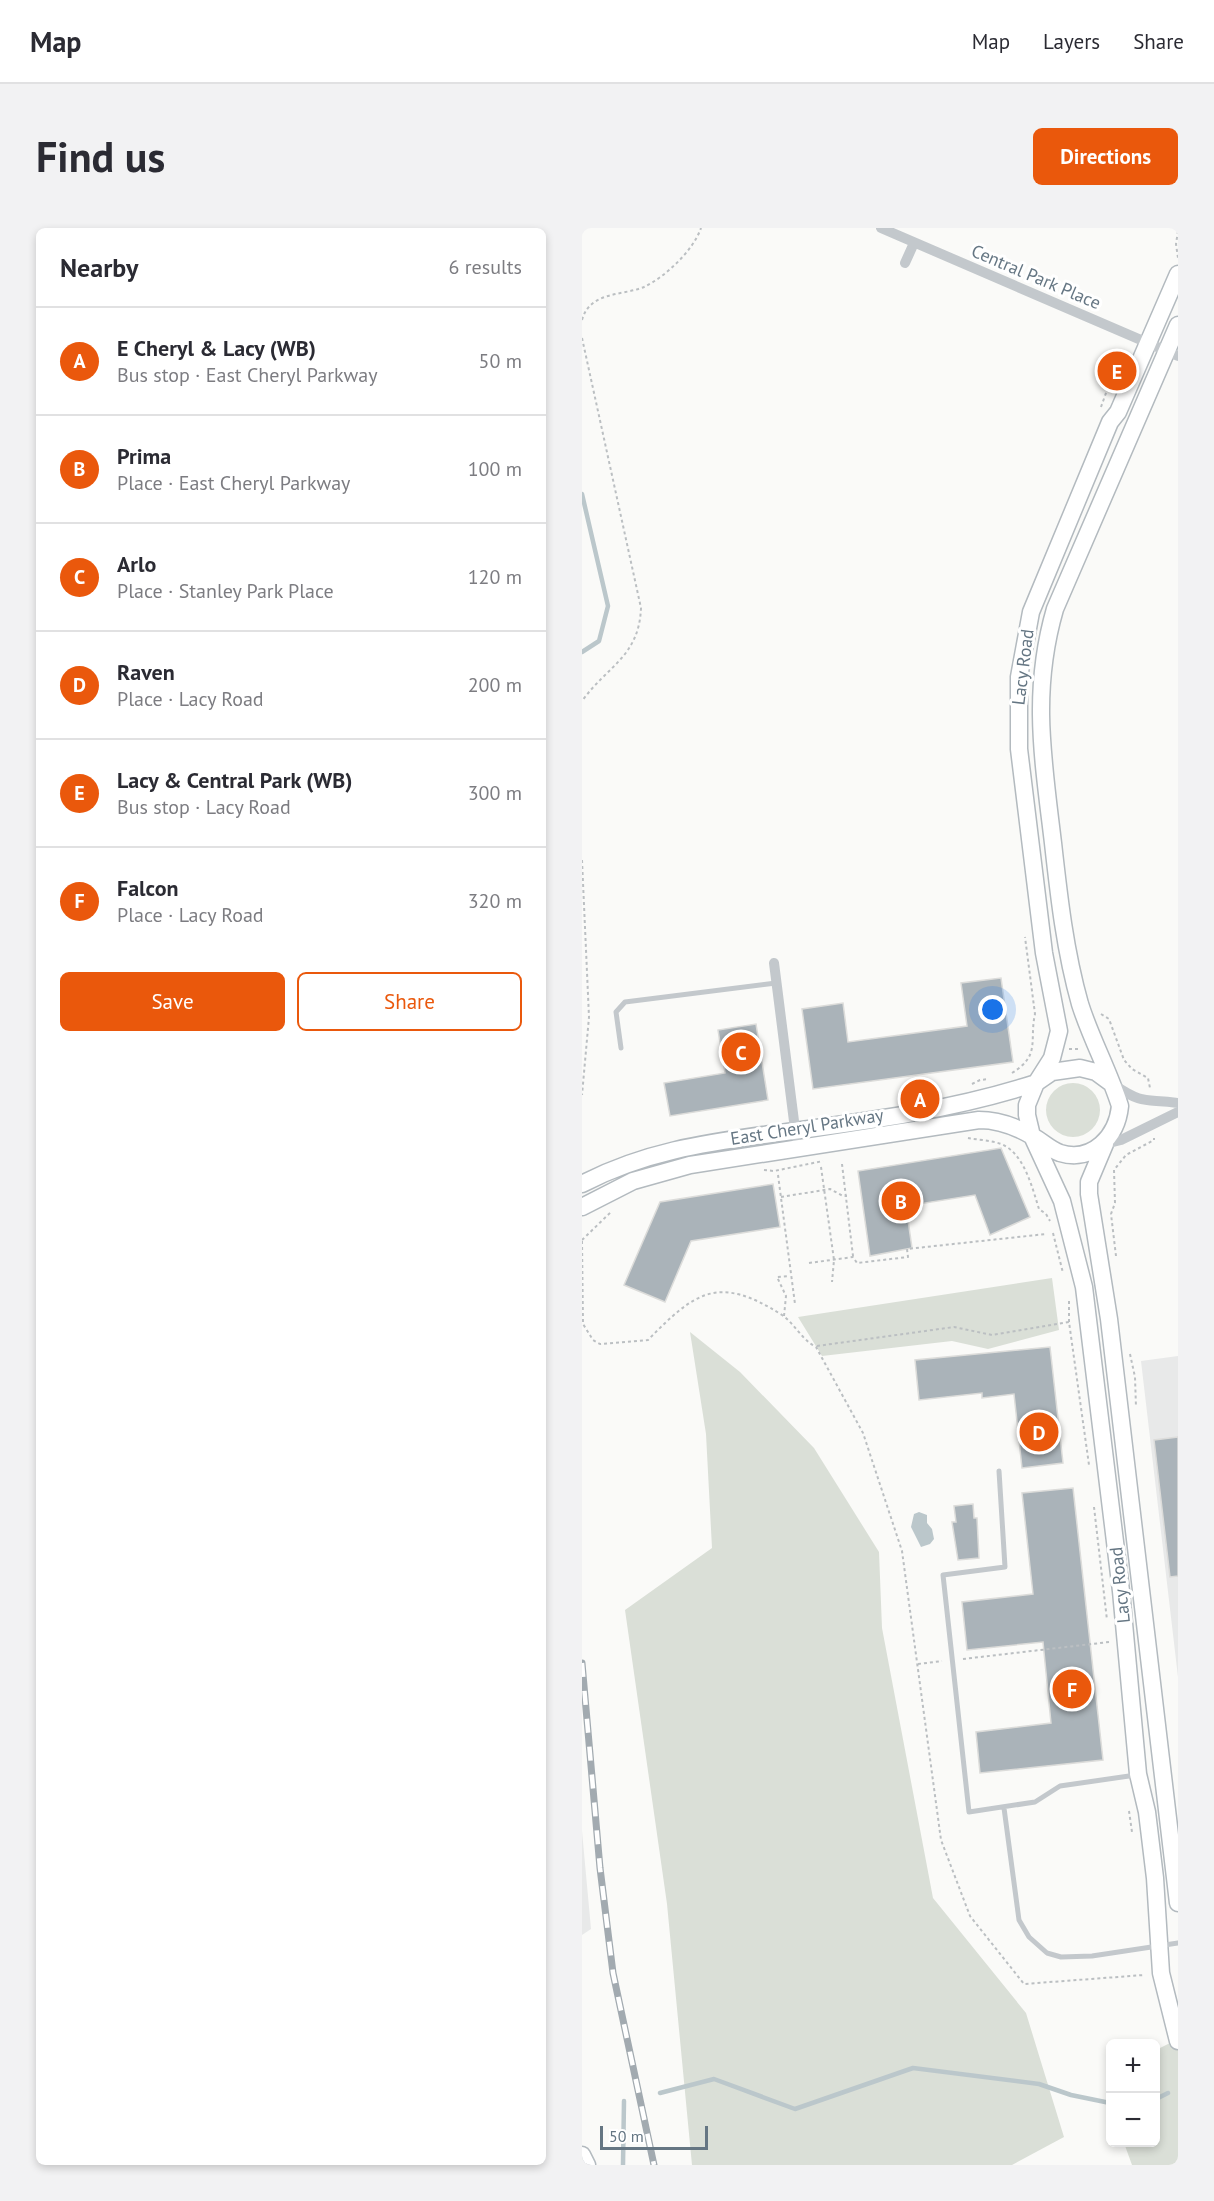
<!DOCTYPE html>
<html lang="en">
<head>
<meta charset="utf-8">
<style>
  :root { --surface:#fff; --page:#f2f2f3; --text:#2b2b33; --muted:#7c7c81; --line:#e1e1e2; --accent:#ea580c }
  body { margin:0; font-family:"PT Sans",sans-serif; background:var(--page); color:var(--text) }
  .controls { position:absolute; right:18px; bottom:18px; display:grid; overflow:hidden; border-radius:9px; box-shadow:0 3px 9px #0003 }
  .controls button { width:54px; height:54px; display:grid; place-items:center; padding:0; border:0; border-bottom:2px solid var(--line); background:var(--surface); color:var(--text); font:30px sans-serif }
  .scale { position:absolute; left:18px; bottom:15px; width:108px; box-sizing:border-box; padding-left:6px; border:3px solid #657683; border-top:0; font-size:16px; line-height:21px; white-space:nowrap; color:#657683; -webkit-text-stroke:4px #fff; paint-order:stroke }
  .you { position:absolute; left:411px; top:782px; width:21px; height:21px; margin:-15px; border:4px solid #fff; border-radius:50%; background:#1a73e8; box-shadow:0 0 0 9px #1a73e833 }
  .badge { display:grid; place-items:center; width:39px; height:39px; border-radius:50%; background:var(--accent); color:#fff; font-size:20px; font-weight:700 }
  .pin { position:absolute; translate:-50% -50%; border:3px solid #fff; box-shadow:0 2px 6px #0006 }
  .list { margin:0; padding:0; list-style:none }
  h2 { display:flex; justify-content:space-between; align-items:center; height:78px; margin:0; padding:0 24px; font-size:26px }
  h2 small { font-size:20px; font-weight:400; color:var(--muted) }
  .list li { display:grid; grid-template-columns:39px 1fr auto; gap:18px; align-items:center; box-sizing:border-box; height:108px; padding:0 24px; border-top:2px solid var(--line) }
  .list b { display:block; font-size:22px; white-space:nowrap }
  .list p { margin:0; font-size:20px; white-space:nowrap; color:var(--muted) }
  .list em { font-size:20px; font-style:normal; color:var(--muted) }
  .actions { display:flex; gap:12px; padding:18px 24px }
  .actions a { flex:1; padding:14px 0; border:2px solid var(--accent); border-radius:9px; text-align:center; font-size:21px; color:var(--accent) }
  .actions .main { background:var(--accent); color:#fff }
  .map { position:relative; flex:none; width:596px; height:1937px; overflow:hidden; border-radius:9px }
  header { display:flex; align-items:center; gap:36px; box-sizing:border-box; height:84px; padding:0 30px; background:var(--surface); border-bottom:2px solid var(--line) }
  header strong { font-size:28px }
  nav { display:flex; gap:33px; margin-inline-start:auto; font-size:21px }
  .intro { display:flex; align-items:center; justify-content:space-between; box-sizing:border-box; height:144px; padding:0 36px }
  h1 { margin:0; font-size:42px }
  .button { padding:15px 27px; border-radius:9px; background:var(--accent); color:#fff; font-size:21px; font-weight:700 }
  main { display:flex; gap:36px; padding:0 36px }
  aside { flex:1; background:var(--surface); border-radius:9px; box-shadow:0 3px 9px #0003 }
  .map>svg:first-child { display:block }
</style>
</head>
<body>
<header>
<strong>Map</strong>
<nav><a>Map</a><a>Layers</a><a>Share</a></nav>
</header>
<div class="intro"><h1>Find us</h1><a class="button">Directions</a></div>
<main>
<aside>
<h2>Nearby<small>6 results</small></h2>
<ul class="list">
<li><span class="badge">A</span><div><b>E Cheryl &amp; Lacy (WB)</b><p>Bus stop · East Cheryl Parkway</p></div><em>50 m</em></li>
<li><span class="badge">B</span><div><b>Prima</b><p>Place · East Cheryl Parkway</p></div><em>100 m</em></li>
<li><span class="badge">C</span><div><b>Arlo</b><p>Place · Stanley Park Place</p></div><em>120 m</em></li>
<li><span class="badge">D</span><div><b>Raven</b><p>Place · Lacy Road</p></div><em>200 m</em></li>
<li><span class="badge">E</span><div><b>Lacy &amp; Central Park (WB)</b><p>Bus stop · Lacy Road</p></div><em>300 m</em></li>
<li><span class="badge">F</span><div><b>Falcon</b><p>Place · Lacy Road</p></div><em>320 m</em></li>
</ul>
<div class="actions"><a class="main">Save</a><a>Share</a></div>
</aside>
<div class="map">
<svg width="596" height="1937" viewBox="0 0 596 1937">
  <rect width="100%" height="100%" fill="#fafaf8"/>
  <!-- built -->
  <path fill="#e8e9e9" d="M 596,1128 L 596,1449 L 559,1133 Z
    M 0,1603 L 9,1701 L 0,1707 Z"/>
  <!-- green -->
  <path fill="#dadfd7" d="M464 882a27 27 0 1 1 54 0a27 27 0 1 1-54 0Z
    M 470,1050 L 477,1102 L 406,1121 L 370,1113 L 240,1128 L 216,1089 Z
    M 108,1104 L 158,1144 L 232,1220 L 297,1324 L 300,1400 L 351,1670 L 444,1785 L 482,1909 L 430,1937 L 110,1937 L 85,1676 L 43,1382 L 130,1320 L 124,1206 Z
    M 596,1811 L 596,1937 L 550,1937 L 542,1915 L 574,1914 L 574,1822 Z"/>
  <!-- water -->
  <path fill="#bbc7cb" d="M 337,1284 L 345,1287 L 345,1295 L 350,1301 L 352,1311 L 348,1316 L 339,1319 L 329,1299 L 332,1286 Z"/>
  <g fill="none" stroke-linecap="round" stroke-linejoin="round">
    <!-- stream -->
    <path stroke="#bbc7cb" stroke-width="4.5" d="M 0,266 L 26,378 L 17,413 L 0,424
      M 78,1865 L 132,1851 L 213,1881 L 331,1840 L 457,1856 L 489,1867 L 528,1875
      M 574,1871 L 586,1865
      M 41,1937 L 42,1873"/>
  </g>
  <!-- building -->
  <path fill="#aab3b9" stroke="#dcdcda" stroke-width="1.5" d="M 419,750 L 431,834 L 231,861 L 220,781 L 261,775 L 266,814 L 385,798 L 379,755 Z
    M 174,796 L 186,872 L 88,888 L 82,855 L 143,845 L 136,802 Z
    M 419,920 L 448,989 L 408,1007 L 393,967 L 324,978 L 330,1020 L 288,1028 L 276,943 Z
    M 191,956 L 198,999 L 109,1013 L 83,1074 L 42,1057 L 78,974 Z
    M 468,1119 L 481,1235 L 440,1240 L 432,1166 L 400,1170 L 400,1165 L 337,1172 L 333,1132 Z
    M 596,1209 L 596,1348 L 588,1349 L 572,1212 Z
    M 491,1260 L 521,1532 L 398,1545 L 394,1504 L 469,1495 L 461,1414 L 385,1422 L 380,1374 L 451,1366 L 440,1265 Z
    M 391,1276 L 392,1290 L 395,1290 L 397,1330 L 376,1332 L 370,1294 L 374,1294 L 372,1278 Z"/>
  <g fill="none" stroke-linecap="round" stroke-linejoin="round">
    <defs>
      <path id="secondary" d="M 456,852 L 470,830 L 477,803 L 462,725 L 437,521 L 437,449 L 449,384 L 528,194 L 536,184 L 596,46
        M 529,855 L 514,844 L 498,840 L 470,844 L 454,855 L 445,877 L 445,887 L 450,908 L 480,973 L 502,1059 L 539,1363 L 556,1546 L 565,1584 L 573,1650 L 579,1745 L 596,1813
        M 523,916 L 507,954 L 507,966 L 527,1091 L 596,1675
        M 0,956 C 61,924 122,915 189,906 C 278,894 368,883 454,855
        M 0,979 L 51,953 L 108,937 L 397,892 C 417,892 433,898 450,908 C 460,913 467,921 478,925 C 511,935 535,908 538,878 C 527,843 509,811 498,776 C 483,723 477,669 471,615 C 461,531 449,464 473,381 L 596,97
        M 0,1927 L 5,1937"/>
    </defs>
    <!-- secondary casing -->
    <use href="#secondary" stroke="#b3babf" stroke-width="19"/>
    <!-- path -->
    <path stroke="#bbbfc2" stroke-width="2" stroke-dasharray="3 3" stroke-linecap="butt" d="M 596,3 L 594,16 L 596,30
      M 0,92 C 8,63 40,68 62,59 C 83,49 111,23 119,0
      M 0,110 L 59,380 C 57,429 25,438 0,473
      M 519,179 L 529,151 L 538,139
      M 0,632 L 7,789 L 0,867
      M 519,786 L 527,791 L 542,832 L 550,841 L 566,850 L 568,860
      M 487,821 L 498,821
      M 430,845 C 459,827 447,813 453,786 L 443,709
      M 390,856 L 398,852 L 407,851
      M 386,910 C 396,912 408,912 419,916 C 442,925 450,959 457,981 L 464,986 L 468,993
      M 260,936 L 271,1028
      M 239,939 L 252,1032 L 250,1054
      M 182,942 L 192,943 L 241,933
      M 196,947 L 213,1076
      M 199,969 L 248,961 L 261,968 L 265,968
      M 471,1005 L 481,1045
      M 0,1012 L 30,983
      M 0,1013 L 1,1096 L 11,1112 L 18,1116 L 66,1112 C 113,1064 136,1046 200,1087 C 213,1096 219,1111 234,1119 L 281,1205 L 320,1323 L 359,1612 L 388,1688 L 442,1756 L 562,1747
      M 534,1028 L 529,986 L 533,975 L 532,942 L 544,927 L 572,912 L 572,910
      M 227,1035 L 271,1029 L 275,1035 L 326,1029 L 325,1021 L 464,1006
      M 487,1073 L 487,1094 L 507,1237
      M 202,1088 L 204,1068 L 195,1049 L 207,1048
      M 235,1118 L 372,1099 L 410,1107 L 487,1094
      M 548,1126 L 553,1149 L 554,1179
      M 512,1279 L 525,1392
      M 381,1431 L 527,1414
      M 336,1436 L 360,1433
      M 547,1583 L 550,1604"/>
    <!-- lane -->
    <path stroke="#c3c8cc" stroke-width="5" d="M 39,820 L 34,784 L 43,774 L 194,755
      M 417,1243 L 423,1339 L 361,1347 L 387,1584 L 453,1574 L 478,1558 L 554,1547
      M 422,1580 L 437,1692 L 447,1709 L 465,1725 L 479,1729 L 510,1728 L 596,1715"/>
    <!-- street -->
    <path stroke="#c3c8cc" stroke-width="10" d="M 299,0 L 596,128
      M 323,35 L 332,15
      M 192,735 L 214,909
      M 532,857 C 563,878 564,870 596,875
      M 523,916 L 539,912 L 596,884"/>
    <!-- secondary -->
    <use href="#secondary" stroke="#fff" stroke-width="16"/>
    <defs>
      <path id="rail" d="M 0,1435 L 18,1640 L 31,1745 L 72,1937"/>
    </defs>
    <!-- rail casing -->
    <use href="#rail" stroke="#a2aab0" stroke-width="7"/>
    <!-- rail -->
    <use href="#rail" stroke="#fff" stroke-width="4.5" stroke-dasharray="14" stroke-linecap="butt"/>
  </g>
  <g text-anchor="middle" stroke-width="6" stroke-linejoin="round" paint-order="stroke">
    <!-- street labels -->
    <g font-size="18" fill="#657683" stroke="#fff">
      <text transform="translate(454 49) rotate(23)" y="6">Central Park Place</text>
      <text transform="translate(441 439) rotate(-83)" y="6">Lacy Road</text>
      <text transform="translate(225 899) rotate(-9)" y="6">East Cheryl Parkway</text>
      <text transform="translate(538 1357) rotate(-96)" y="6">Lacy Road</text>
    </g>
  </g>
</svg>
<div class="controls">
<button>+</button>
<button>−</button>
</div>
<div class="scale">50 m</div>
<div class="you"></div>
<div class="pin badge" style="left:338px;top:871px">A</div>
<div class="pin badge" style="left:319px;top:973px">B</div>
<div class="pin badge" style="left:159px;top:824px">C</div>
<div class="pin badge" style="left:457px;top:1204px">D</div>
<div class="pin badge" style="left:535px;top:143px">E</div>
<div class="pin badge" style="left:490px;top:1461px">F</div>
</div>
</main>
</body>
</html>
